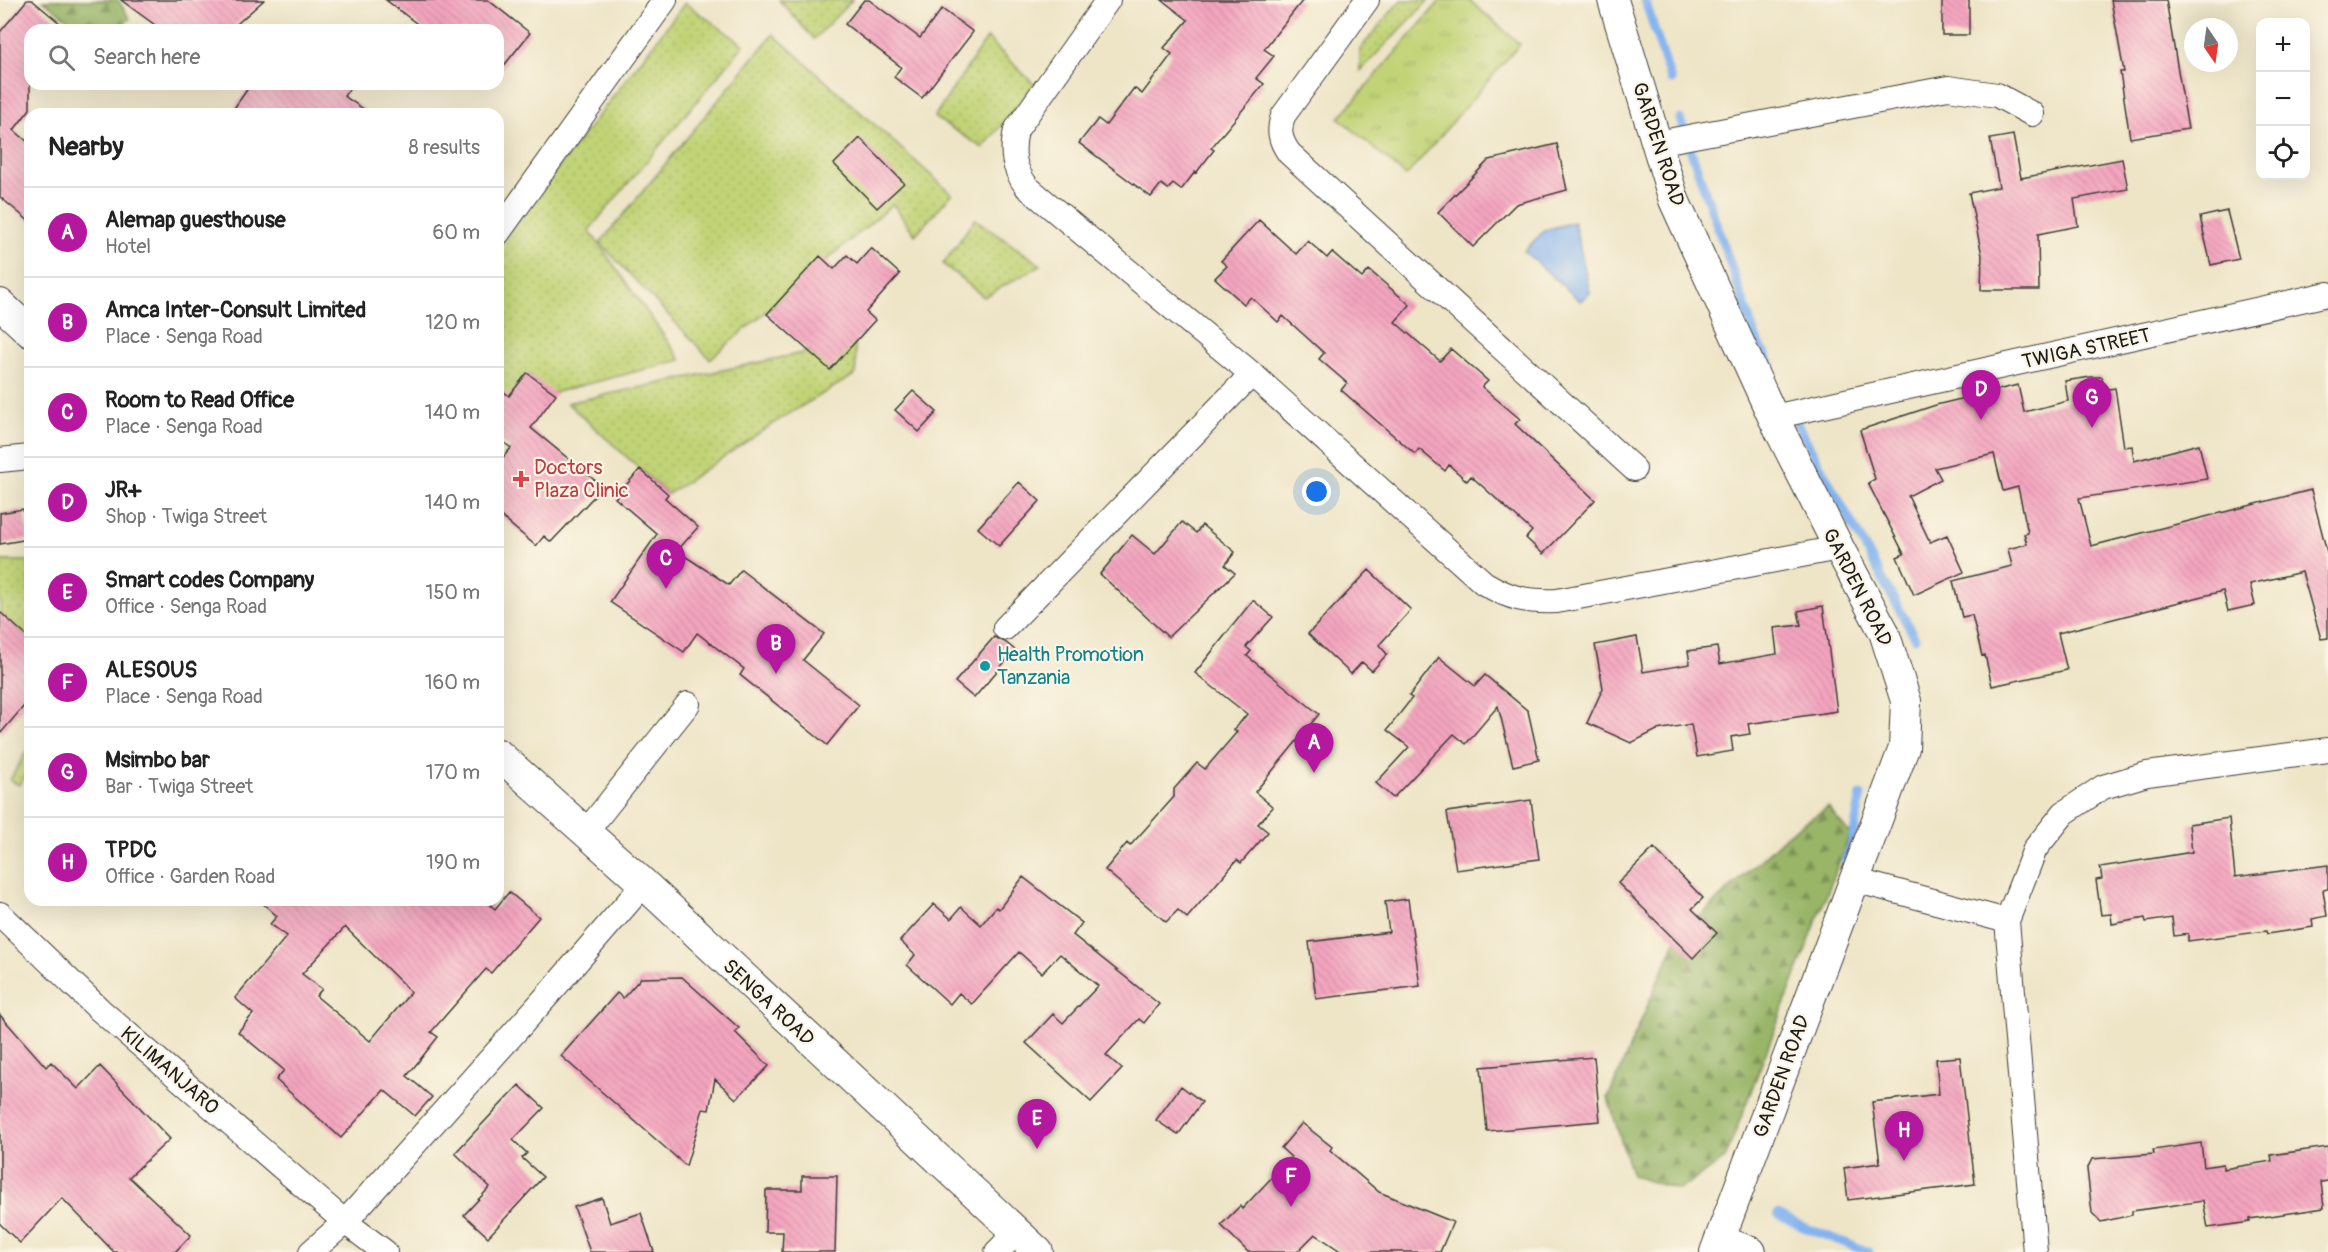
<!DOCTYPE html>
<html lang="en">
<head>
<meta charset="utf-8">
<style>
  :root { --surface:#fff; --page:#f6f6f6; --text:#222; --muted:#767676; --line:#e0e0e0; --accent:#b5179e }
  body { margin:0; font-family:Pangolin,sans-serif; background:var(--page); color:var(--text) }
  .controls { position:absolute; right:18px; top:18px; display:grid; overflow:hidden; border-radius:12px; box-shadow:0 6px 24px #0002 }
  .controls button { width:54px; height:54px; display:grid; place-items:center; padding:0; border:0; border-bottom:2px solid var(--line); background:var(--surface); color:var(--text); font:30px sans-serif }
  .compass { position:absolute; left:2184px; top:18px; width:54px; height:54px; border-radius:50%; background:var(--surface); box-shadow:0 6px 24px #0002; rotate:167deg }
  .you { position:absolute; left:1317px; top:492px; width:21px; height:21px; margin:-15px; border:4px solid #fff; border-radius:50%; background:#1a73e8; box-shadow:0 0 0 9px #1a73e833 }
  .badge { display:grid; place-items:center; width:39px; height:39px; border-radius:50%; background:var(--accent); color:#fff; font-size:20px; font-weight:700 }
  .pin { position:absolute; translate:-50% -50px; filter:drop-shadow(0 2px 3px #0008) }
  .pin::after { content:''; position:absolute; top:32px; width:21px; height:18px; background:inherit; clip-path:polygon(0 0,100% 0,50% 100%) }
  .list { margin:0; padding:0; list-style:none }
  h2 { display:flex; justify-content:space-between; align-items:center; height:78px; margin:0; padding:0 24px; font-size:26px }
  h2 small { font-size:20px; font-weight:400; color:var(--muted) }
  .list li { display:grid; grid-template-columns:39px 1fr auto; gap:18px; align-items:center; box-sizing:border-box; height:90px; padding:0 24px; border-top:2px solid var(--line) }
  .list b { display:block; font-size:22px; white-space:nowrap }
  .list p { margin:0; font-size:20px; white-space:nowrap; color:var(--muted) }
  .list em { font-size:20px; font-style:normal; color:var(--muted) }
  .icon { flex:none; width:33px; height:33px; fill:none; stroke:currentColor; stroke-width:2; stroke-linecap:round; stroke-linejoin:round }
  .map { position:relative; flex:none; width:2328px; height:1252px; overflow:hidden }
  .search { position:absolute; background:var(--surface); box-shadow:0 6px 24px #0002; left:24px; top:24px; width:480px; height:66px; display:flex; align-items:center; gap:15px; box-sizing:border-box; padding:0 21px; border-radius:18px; color:var(--muted); font-size:22px }
  .panel { position:absolute; background:var(--surface); box-shadow:0 6px 24px #0002; left:24px; top:108px; width:480px; height:798px; border-radius:18px }
  .map>svg:first-child { display:block }
</style>
</head>
<body>
<div class="map">
<svg width="2328" height="1252" viewBox="0 0 2328 1252">
  <defs>
    <pattern id="grass-dots" width="8" height="8" patternUnits="userSpaceOnUse" patternTransform="scale(1.5)"><rect width="8" height="8" fill="#c1d376"/><path d="M2 2h.1M6 6h.1" fill="none" stroke="#a5b566" stroke-width="1.8" stroke-linecap="round"/></pattern>
    <pattern id="forest-firs" width="22" height="20" patternUnits="userSpaceOnUse" patternTransform="scale(1.5)"><rect width="22" height="20" fill="#98b567"/><path d="M5 1l3.5 6h-7zM16 11l3.5 6h-7z" fill="#7b9254"/></pattern>
    <pattern id="park-tufts" width="24" height="20" patternUnits="userSpaceOnUse" patternTransform="scale(1.5)"><rect width="24" height="20" fill="#c1d376"/><path d="M3 7l-1-3M5 7V3M7 7l1-3M15 17l-1-3M17 17v-4M19 17l1-3" fill="none" stroke="#a5b566"/></pattern>
    <pattern id="building-back-hatch" width="6" height="6" patternUnits="userSpaceOnUse" patternTransform="scale(1.5)"><rect width="6" height="6" fill="#f4a5bf"/><path d="M-1 5l2 2M0 0l6 6M5-1l2 2" fill="none" stroke="#d18da4"/></pattern>
  </defs>
  <rect width="100%" height="100%" fill="#fcf5e5"/>
  <filter id="ink" filterUnits="userSpaceOnUse"><feTurbulence type="fractalNoise" baseFrequency=".0167" numOctaves="2"/><feDisplacementMap in="SourceGraphic" scale="12" xChannelSelector="R" yChannelSelector="G"/><feConvolveMatrix kernelMatrix="1 2 1 2 8 2 1 2 1" color-interpolation-filters="sRGB"/></filter>
  <filter id="wash" filterUnits="userSpaceOnUse"><feTurbulence type="fractalNoise" baseFrequency=".008" numOctaves="4" result="noise"/><feDisplacementMap in="SourceGraphic" scale="24" xChannelSelector="R" yChannelSelector="G"/><feGaussianBlur stdDeviation="1.35" result="paint"/><feColorMatrix in="noise" values="0 0 0 0 0 0 0 0 0 0 0 0 0 0 0 0 0 1.4 0 .05"/><feComposite in="paint" operator="in"/></filter>
  <g filter="url(#wash)">
    <rect width="100%" height="100%" fill="#eee5c7"/>
    <!-- grass -->
    <path fill="url(#grass-dots)" stroke="#6e7849" stroke-width="1.5" d="M 779,0 L 852,0 L 814,39 Z
      M 1401,0 L 1429,0 L 1360,71 L 1360,49 Z
      M 685,3 L 744,45 L 589,230 L 681,360 L 498,407 L 498,246 Z
      M 773,34 L 952,194 L 915,235 L 893,204 L 710,359 L 600,243 Z
      M 987,38 L 1034,84 L 983,148 L 934,117 Z
      M 975,219 L 1041,265 L 984,297 L 943,264 Z
      M 855,342 L 856,374 L 785,416 L 668,494 L 567,403 Z
      M 0,561 L 30,561 L 30,657 L 0,639 Z
      M 26,752 L 30,752 L 30,770 L 19,785 L 10,780 Z"/>
    <!-- forest -->
    <path fill="url(#forest-firs)" stroke="#5a6842" stroke-width="1.5" d="M 43,0 L 118,0 L 130,19 L 113,30 L 82,30 Z
      M 1828,807 L 1850,834 L 1725,1159 L 1679,1190 L 1632,1176 L 1608,1098 L 1676,939 L 1790,832 Z"/>
    <!-- park -->
    <path fill="url(#park-tufts)" stroke="#6e7849" stroke-width="1.5" d="M 1441,0 L 1469,0 L 1520,44 L 1406,176 L 1339,118 Z"/>
    <!-- water -->
    <path fill="#84b4ef" stroke="#506886" stroke-width="1.5" d="M 1574,222 L 1590,293 L 1580,301 L 1524,251 L 1545,230 Z"/>
    <g fill="none" stroke-linecap="round" stroke-linejoin="round">
      <!-- stream -->
      <path stroke="#84b4ef" stroke-width="9" d="M 1645,0 L 1671,80
        M 1680,119 L 1756,338 L 1771,365
        M 1796,422 L 1915,638
        M 1846,860 L 1852,843 L 1861,795
        M 1778,1214 L 1801,1226 L 1869,1252"/>
    </g>
    <g id="blocks">
      <!-- building -->
      <path fill="url(#building-back-hatch)" fill-rule="evenodd" d="M 27,0 L 32,0 L 68,30 L 30,30 L 30,109 L 14,130 L 30,144 L 30,222 L 0,197 L 0,32 Z
        M 121,0 L 264,0 L 230,30 L 162,30 Z
        M 386,0 L 488,0 L 530,33 L 498,73 L 498,30 L 425,30 Z
        M 864,0 L 869,0 L 920,38 L 942,9 L 973,32 L 922,98 L 894,77 L 901,67 L 845,24 Z
        M 1162,0 L 1303,0 L 1264,49 L 1274,56 L 1256,78 L 1264,84 L 1211,148 L 1214,150 L 1196,173 L 1195,172 L 1181,190 L 1173,184 L 1168,189 L 1161,184 L 1151,197 L 1079,143 L 1098,119 L 1106,125 L 1134,88 L 1142,94 L 1172,54 L 1164,48 L 1188,20 Z
        M 1942,0 L 1969,0 L 1969,35 L 1942,35 Z
        M 2111,0 L 2166,0 L 2188,129 L 2130,138 L 2120,72 L 2124,72 Z
        M 251,84 L 353,84 L 344,96 L 371,114 L 230,114 Z
        M 2013,135 L 2021,178 L 2122,159 L 2128,189 L 2074,199 L 2078,226 L 2038,234 L 2039,290 L 1981,290 L 1982,255 L 1969,193 L 1999,187 L 1990,139 Z
        M 860,138 L 904,183 L 877,208 L 834,164 Z
        M 1557,144 L 1567,190 L 1516,204 L 1473,247 L 1438,212 L 1489,160 Z
        M 2227,211 L 2239,259 L 2211,265 L 2200,217 Z
        M 1259,220 L 1296,254 L 1308,241 L 1327,258 L 1332,252 L 1362,278 L 1369,270 L 1410,305 L 1395,322 L 1440,361 L 1451,349 L 1488,381 L 1482,387 L 1520,419 L 1515,424 L 1595,500 L 1543,554 L 1526,538 L 1532,531 L 1471,476 L 1467,481 L 1449,465 L 1445,471 L 1419,449 L 1415,454 L 1341,390 L 1347,383 L 1319,359 L 1324,353 L 1283,316 L 1278,322 L 1251,297 L 1244,304 L 1215,278 L 1227,266 L 1221,261 Z
        M 871,248 L 900,274 L 866,312 L 875,320 L 830,370 L 767,314 L 820,256 L 834,269 L 847,255 L 857,264 Z
        M 527,373 L 556,394 L 531,428 L 603,487 L 551,542 L 544,536 L 536,546 L 498,514 L 498,463 L 511,448 L 498,438 L 498,387 L 509,396 Z
        M 2091,377 L 2102,377 L 2103,390 L 2115,388 L 2124,447 L 2132,446 L 2134,461 L 2199,444 L 2207,479 L 2079,498 L 2091,546 L 2311,490 L 2328,556 L 2328,638 L 2321,639 L 2302,572 L 2250,584 L 2255,605 L 2228,611 L 2223,591 L 2058,633 L 2067,670 L 1992,686 L 1985,655 L 1982,656 L 1972,615 L 1962,617 L 1953,581 L 2012,566 L 2008,549 L 2027,544 L 2024,534 L 2028,533 L 2018,487 L 2003,491 L 1994,454 L 1935,468 L 1941,479 L 1908,496 L 1930,542 L 1947,535 L 1964,572 L 1914,595 L 1897,557 L 1904,554 L 1868,483 L 1875,479 L 1860,430 L 1936,405 L 2018,385 L 2024,412 L 2068,401 L 2065,381 Z
        M 913,391 L 937,412 L 919,432 L 895,410 Z
        M 640,469 L 668,494 L 665,498 L 698,527 L 677,551 L 729,585 L 741,570 L 824,634 L 803,660 L 859,705 L 827,745 L 740,675 L 744,669 L 697,633 L 684,652 L 610,602 L 657,534 L 615,498 Z
        M 1019,482 L 1040,501 L 999,546 L 978,528 Z
        M 23,509 L 29,539 L 0,544 L 0,513 Z
        M 1182,522 L 1196,533 L 1202,525 L 1235,552 L 1225,565 L 1235,573 L 1168,637 L 1100,574 L 1132,535 L 1155,554 Z
        M 1369,570 L 1411,610 L 1379,645 L 1387,654 L 1372,671 L 1362,662 L 1351,674 L 1308,634 Z
        M 1253,600 L 1273,617 L 1246,647 L 1251,651 L 1247,656 L 1319,714 L 1255,792 L 1273,807 L 1258,824 L 1268,832 L 1241,863 L 1237,860 L 1187,918 L 1178,910 L 1166,922 L 1105,870 L 1127,843 L 1130,846 L 1174,797 L 1174,789 L 1197,763 L 1205,769 L 1237,732 L 1234,730 L 1247,714 L 1195,673 Z
        M 1823,606 L 1837,711 L 1748,724 L 1750,734 L 1731,737 L 1733,751 L 1697,757 L 1691,724 L 1657,730 L 1631,743 L 1587,723 L 1603,688 L 1595,645 L 1637,637 L 1643,672 L 1690,664 L 1688,651 L 1717,647 L 1720,664 L 1777,654 L 1774,628 L 1801,625 L 1798,611 Z
        M 0,612 L 30,639 L 30,699 L 0,734 Z
        M 994,637 L 1005,642 L 1015,650 L 974,698 L 955,682 Z
        M 1439,657 L 1475,686 L 1485,675 L 1528,711 L 1539,760 L 1513,766 L 1498,706 L 1466,744 L 1454,734 L 1393,798 L 1376,783 L 1409,747 L 1387,730 L 1412,698 L 1409,696 Z
        M 1531,800 L 1539,859 L 1456,870 L 1447,812 Z
        M 2229,818 L 2235,877 L 2328,865 L 2328,889 L 2323,890 L 2327,916 L 2312,919 L 2313,927 L 2267,934 L 2266,931 L 2188,941 L 2188,934 L 2174,936 L 2172,918 L 2146,922 L 2145,918 L 2112,924 L 2111,914 L 2101,915 L 2096,880 L 2102,879 L 2100,867 L 2192,852 L 2189,824 Z
        M 1654,848 L 1703,898 L 1692,909 L 1717,933 L 1693,958 L 1618,883 Z
        M 1023,877 L 1082,923 L 1073,935 L 1159,1004 L 1144,1023 L 1139,1019 L 1106,1055 L 1122,1069 L 1091,1102 L 1026,1043 L 1053,1014 L 1063,1023 L 1098,986 L 1060,954 L 1042,973 L 1019,952 L 972,1004 L 959,993 L 950,1004 L 907,965 L 915,955 L 900,941 L 934,904 L 951,919 L 961,907 L 981,925 L 996,907 L 999,909 Z
        M 509,892 L 539,917 L 491,973 L 486,969 L 431,1032 L 438,1037 L 407,1076 L 432,1097 L 415,1116 L 384,1090 L 341,1138 L 276,1080 L 284,1070 L 238,1032 L 253,1014 L 235,998 L 287,936 L 270,924 L 277,916 L 259,900 L 485,900 L 495,909 ZM 345,927 L 411,992 L 370,1041 L 316,996 L 322,989 L 302,974 Z
        M 1408,899 L 1420,986 L 1316,999 L 1309,942 L 1389,932 L 1385,902 Z
        M 682,977 L 739,1028 L 735,1032 L 769,1066 L 736,1099 L 715,1079 L 709,1110 L 703,1109 L 686,1166 L 561,1056 L 617,993 L 623,998 L 641,978 Z
        M 0,1015 L 46,1067 L 51,1062 L 78,1089 L 100,1066 L 170,1139 L 129,1177 L 191,1235 L 175,1252 L 114,1252 L 62,1198 L 20,1243 L 0,1224 Z
        M 1594,1057 L 1600,1121 L 1487,1131 L 1481,1067 Z
        M 1960,1057 L 1975,1184 L 1848,1200 L 1844,1168 L 1880,1163 L 1872,1102 L 1939,1094 L 1936,1059 Z
        M 519,1085 L 544,1108 L 513,1140 L 527,1153 L 522,1158 L 543,1177 L 488,1237 L 464,1215 L 490,1187 L 455,1153 Z
        M 1181,1086 L 1202,1102 L 1178,1135 L 1156,1120 Z
        M 1302,1123 L 1332,1147 L 1330,1150 L 1379,1192 L 1453,1222 L 1440,1252 L 1342,1252 L 1315,1234 L 1297,1252 L 1248,1252 L 1221,1225 L 1240,1206 L 1242,1209 L 1291,1157 L 1281,1148 Z
        M 2201,1143 L 2204,1167 L 2223,1164 L 2223,1169 L 2272,1161 L 2271,1155 L 2328,1147 L 2328,1181 L 2321,1182 L 2324,1208 L 2250,1219 L 2250,1222 L 2208,1228 L 2203,1201 L 2132,1211 L 2132,1215 L 2101,1222 L 2092,1213 L 2087,1169 L 2092,1159 L 2154,1154 L 2153,1150 Z
        M 802,1176 L 837,1176 L 835,1252 L 782,1252 L 783,1232 L 765,1232 L 766,1190 L 802,1190 Z
        M 602,1198 L 610,1223 L 641,1213 L 654,1252 L 590,1252 L 574,1207 Z"/>
    </g>
  </g>
  <g filter="url(#ink)">
    <use href="#blocks" fill-opacity="0" stroke="#3c3a36" stroke-width="1.5"/>
    <g fill="none" stroke-linecap="round" stroke-linejoin="round">
      <defs>
        <path id="minor" d="M 1108,0 L 1016,130 C 1011,153 1013,168 1027,187 L 1252,374 L 1484,583 C 1511,599 1526,602 1557,601 L 1839,548
          M 1367,0 L 1283,116 C 1278,131 1280,140 1289,153 L 1634,469
          M 1657,143 L 1948,88 L 1997,95 L 2032,114
          M 498,233 L 665,0
          M 1773,417 L 2328,294
          M 0,460 L 30,457
          M 1005,628 L 1252,374
          M 586,832 L 688,704
          M 1854,880 L 2007,921
          M 0,914 L 100,1010 L 345,1222 L 385,1252
          M 311,1252 L 345,1222 L 547,996 L 644,884
          M 997,1252 L 1016,1233
          M 2035,1252 L 2007,921 L 2035,849 L 2064,813 L 2103,787 L 2147,774 L 2328,750"/>
        <path id="tertiary" d="M 1613,0 L 1674,200 L 1773,417 L 1839,548 L 1884,632 L 1906,701 L 1904,748 L 1715,1252
          M 0,304 L 30,332
          M 498,754 L 644,884 L 1038,1252
          M 1720,1240 L 1751,1252"/>
      </defs>
      <!-- minor casing -->
      <use href="#minor" stroke="#3c3a36" stroke-width="26"/>
      <!-- tertiary casing -->
      <use href="#tertiary" stroke="#3c3a36" stroke-width="32"/>
      <!-- minor -->
      <use href="#minor" stroke="#fff" stroke-width="24"/>
      <!-- tertiary -->
      <use href="#tertiary" stroke="#fff" stroke-width="30"/>
    </g>
  </g>
  <!-- markers -->
  <path fill="#e0444e" stroke="#fcf5e5" stroke-width="2" d="M518 470h6v6h6v6h-6v6h-6v-6h-6v-6h6z"/>
  <circle fill="#0f9aa8" stroke="#fcf5e5" stroke-width="2" cx="985" cy="666" r="6"/>
  <g text-anchor="middle" stroke-width="4.5" stroke-linejoin="round" paint-order="stroke">
    <!-- street labels -->
    <g font-size="20" fill="#1c1c1c" stroke="#fcf5e5">
      <text transform="translate(1659 144) rotate(72)" y="7">GARDEN ROAD</text>
      <text transform="translate(2086 348) rotate(-12)" y="7">TWIGA STREET</text>
      <text transform="translate(1858 587) rotate(63)" y="7">GARDEN ROAD</text>
      <text transform="translate(769 1002) rotate(43)" y="7">SENGA ROAD</text>
      <text transform="translate(170 1070) rotate(41)" y="7">KILIMANJARO</text>
      <text transform="translate(1781 1076) rotate(-70)" y="7">GARDEN ROAD</text>
    </g>
    <!-- health labels -->
    <g font-size="20" fill="#be3a42" stroke="#fcf5e5" text-anchor="start">
      <text x="534" y="474">Doctors<tspan x="534" dy="23">Plaza Clinic</tspan></text>
    </g>
    <!-- culture labels -->
    <g font-size="20" fill="#0d838f" stroke="#fcf5e5" text-anchor="start">
      <text x="997" y="661">Health Promotion<tspan x="997" dy="23">Tanzania</tspan></text>
    </g>
  </g>
</svg>
<div class="controls">
<button>+</button>
<button>−</button>
<button><svg class="icon" aria-label="locate" viewBox="0 0 24 24"><circle cx="12" cy="12" r="6"/><path d="M12 2v4M12 18v4M2 12h4M18 12h4"/></svg></button>
</div>
<svg class="compass" viewBox="-18 -18 36 36"><path d="M0-13l5 13h-10z" fill="#e53935"/><path d="M0 13l5-13h-10z" fill="#767676"/></svg>
<div class="you"></div>
<div class="pin badge" style="left:1314px;top:773px">A</div>
<div class="pin badge" style="left:776px;top:674px">B</div>
<div class="pin badge" style="left:666px;top:589px">C</div>
<div class="pin badge" style="left:1981px;top:420px">D</div>
<div class="pin badge" style="left:1037px;top:1149px">E</div>
<div class="pin badge" style="left:1291px;top:1207px">F</div>
<div class="pin badge" style="left:2092px;top:428px">G</div>
<div class="pin badge" style="left:1904px;top:1161px">H</div>
<div class="search"><svg class="icon" aria-label="search" viewBox="0 0 24 24"><circle cx="10" cy="10" r="6"/><path d="M15 15l6 6"/></svg>Search here</div>
<section class="panel">
<h2>Nearby<small>8 results</small></h2>
<ul class="list">
<li><span class="badge">A</span><div><b>Alemap guesthouse</b><p>Hotel</p></div><em>60 m</em></li>
<li><span class="badge">B</span><div><b>Amca Inter-Consult Limited</b><p>Place · Senga Road</p></div><em>120 m</em></li>
<li><span class="badge">C</span><div><b>Room to Read Office</b><p>Place · Senga Road</p></div><em>140 m</em></li>
<li><span class="badge">D</span><div><b>JR+</b><p>Shop · Twiga Street</p></div><em>140 m</em></li>
<li><span class="badge">E</span><div><b>Smart codes Company</b><p>Office · Senga Road</p></div><em>150 m</em></li>
<li><span class="badge">F</span><div><b>ALESOUS</b><p>Place · Senga Road</p></div><em>160 m</em></li>
<li><span class="badge">G</span><div><b>Msimbo bar</b><p>Bar · Twiga Street</p></div><em>170 m</em></li>
<li><span class="badge">H</span><div><b>TPDC</b><p>Office · Garden Road</p></div><em>190 m</em></li>
</ul>
</section>
</div>
</body>
</html>
